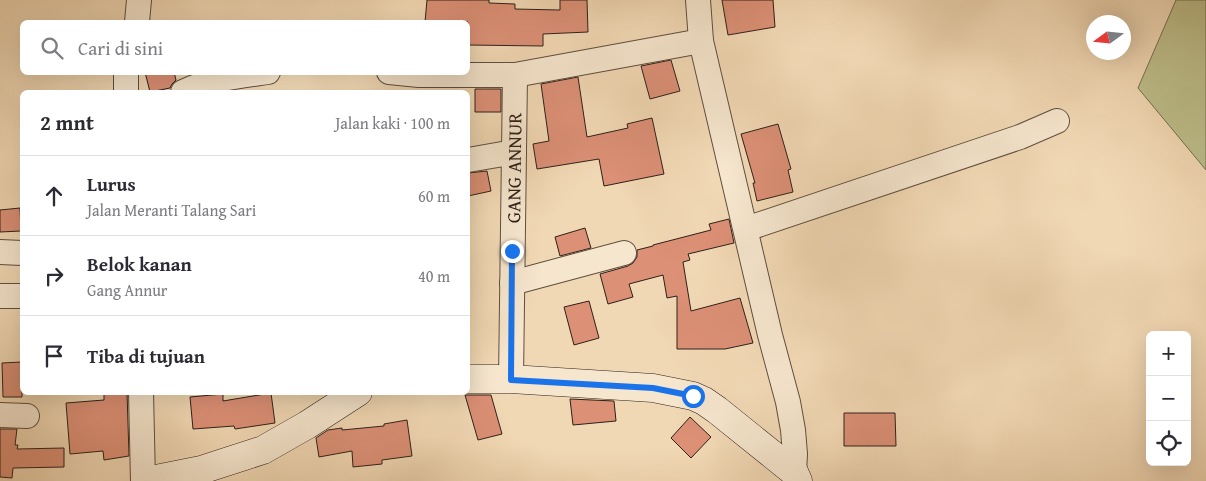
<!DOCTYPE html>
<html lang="id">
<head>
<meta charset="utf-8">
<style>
  :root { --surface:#fff; --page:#f7f7f7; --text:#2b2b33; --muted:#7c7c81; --line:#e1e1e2 }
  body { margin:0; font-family:"Gentium Book Plus",serif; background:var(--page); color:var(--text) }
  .controls { position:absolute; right:15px; bottom:15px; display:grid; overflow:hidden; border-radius:8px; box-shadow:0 5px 20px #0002 }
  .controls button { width:45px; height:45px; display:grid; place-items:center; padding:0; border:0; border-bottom:1px solid var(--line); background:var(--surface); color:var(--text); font:25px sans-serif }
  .compass { position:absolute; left:1086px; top:15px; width:45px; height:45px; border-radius:50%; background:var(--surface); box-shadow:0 5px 20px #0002; rotate:255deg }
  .stop { position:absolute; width:15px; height:15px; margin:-11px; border:4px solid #1a73e8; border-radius:50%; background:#fff }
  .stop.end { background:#1a73e8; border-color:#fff; box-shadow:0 1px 5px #0008 }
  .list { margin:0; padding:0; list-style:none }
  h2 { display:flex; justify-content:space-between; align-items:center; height:65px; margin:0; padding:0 20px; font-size:21px }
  h2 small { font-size:16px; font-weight:400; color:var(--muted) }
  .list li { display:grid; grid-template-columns:32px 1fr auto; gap:15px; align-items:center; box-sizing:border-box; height:80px; padding:0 20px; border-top:1px solid var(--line) }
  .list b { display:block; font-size:19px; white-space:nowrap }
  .list p { margin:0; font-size:16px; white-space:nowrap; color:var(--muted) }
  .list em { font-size:16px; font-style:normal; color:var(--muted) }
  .icon { flex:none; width:28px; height:28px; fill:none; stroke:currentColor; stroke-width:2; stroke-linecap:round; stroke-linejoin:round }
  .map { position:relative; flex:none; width:1206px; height:481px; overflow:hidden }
  .search { position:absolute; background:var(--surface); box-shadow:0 5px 20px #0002; left:20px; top:20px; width:450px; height:55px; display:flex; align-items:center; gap:12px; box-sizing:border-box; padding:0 18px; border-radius:8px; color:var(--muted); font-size:19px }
  .panel { position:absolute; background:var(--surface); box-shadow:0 5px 20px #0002; left:20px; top:90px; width:450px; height:305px; border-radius:8px }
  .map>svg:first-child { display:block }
</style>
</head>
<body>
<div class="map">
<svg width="1206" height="481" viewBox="0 0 1206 481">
  <rect width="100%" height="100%" fill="#f1d8b4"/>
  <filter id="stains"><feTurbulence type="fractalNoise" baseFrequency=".004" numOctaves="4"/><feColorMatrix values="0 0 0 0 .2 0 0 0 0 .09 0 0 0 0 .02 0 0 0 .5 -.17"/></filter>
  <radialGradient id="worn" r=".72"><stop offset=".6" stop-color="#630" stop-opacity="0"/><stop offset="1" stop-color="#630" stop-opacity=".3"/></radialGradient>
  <!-- green -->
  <path fill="#bdbe8b" stroke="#756f52" d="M 1176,0 L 1206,0 L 1206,170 L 1138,88 Z"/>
  <!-- building -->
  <path fill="#dc9076" stroke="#2d201a" d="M 427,0 L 489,0 L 489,3 L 515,4 L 515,9 L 560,10 L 560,0 L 587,0 L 588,32 L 543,34 L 543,46 L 468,45 L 468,22 L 425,22 Z
    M 722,0 L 773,0 L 775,27 L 728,35 Z
    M 671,60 L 680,91 L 650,99 L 641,66 Z
    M 145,72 L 174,72 L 176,80 L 172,84 L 170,88 L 150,92 Z
    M 578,77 L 587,137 L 628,128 L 627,124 L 652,118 L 664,174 L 604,186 L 599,159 L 537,169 L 533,144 L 549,141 L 541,84 Z
    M 475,89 L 501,89 L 501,112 L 475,112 Z
    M 778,124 L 791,169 L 788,170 L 793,192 L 757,201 L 753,183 L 755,183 L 741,134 Z
    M 487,171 L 491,191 L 468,196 L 468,173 Z
    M 20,208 L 21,231 L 0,232 L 0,210 Z
    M 729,219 L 734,243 L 688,254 L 690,260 L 683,262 L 691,311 L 740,298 L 753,343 L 725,349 L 677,349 L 677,296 L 667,298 L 663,275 L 629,284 L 633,297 L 608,304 L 600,274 L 628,266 L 633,263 L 637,257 L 637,250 L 653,246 L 653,245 L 711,230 L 709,224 Z
    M 585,228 L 591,248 L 560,256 L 555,237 Z
    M 589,301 L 599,338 L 574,345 L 564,307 Z
    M 22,362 L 22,397 L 3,397 L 2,363 Z
    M 104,392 L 127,392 L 129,456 L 104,460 L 103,451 L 70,454 L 66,403 L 104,400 Z
    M 271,393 L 275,423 L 235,429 L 234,426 L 193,429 L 190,397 L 223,394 L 223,401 Z
    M 465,395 L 491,395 L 502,434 L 478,440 Z
    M 570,399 L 614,401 L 616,421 L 573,425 Z
    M 844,413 L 895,413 L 896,446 L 844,446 Z
    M 690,417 L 711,437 L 691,458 L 671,438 Z
    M 407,420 L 412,456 L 382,460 L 382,464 L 353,467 L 352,451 L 319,457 L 316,438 L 328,430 L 342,428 L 342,430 L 384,426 L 384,424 Z
    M 0,429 L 17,429 L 15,445 L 18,445 L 17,449 L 64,448 L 64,467 L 13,468 L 12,478 L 0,477 Z"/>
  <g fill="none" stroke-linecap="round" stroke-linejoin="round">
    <defs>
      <g id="street">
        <path d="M 698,0 L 701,41 L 770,335 L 788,402 L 793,430 L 795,454 L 794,472"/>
        <path d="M 137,22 L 139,0"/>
        <path d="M 389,72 L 419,75 L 515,75 L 701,41"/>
        <path d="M 126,92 L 126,72"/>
        <path d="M 183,92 C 209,79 240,76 268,72"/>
        <path d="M 468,160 L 514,152"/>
        <path d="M 746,229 L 1020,137 L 1057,121"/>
        <path d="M 0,252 L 22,253"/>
        <path d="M 512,283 L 624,253"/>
        <path d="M 0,296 L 22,296"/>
        <path id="s1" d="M 511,379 L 515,75"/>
        <path d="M 141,392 L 143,481"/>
        <path d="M 0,415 L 27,416"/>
      </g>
      <path id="secondary" d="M 468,379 L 511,379 L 653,388 L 693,396 L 704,401 L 717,410 L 794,472 L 798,481
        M 146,481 L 201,470 L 263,450 L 307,425 L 358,392"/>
    </defs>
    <!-- street casing -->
    <use href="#street" stroke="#5e4e40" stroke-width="26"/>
    <!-- secondary casing -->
    <use href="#secondary" stroke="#2d201a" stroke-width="29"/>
    <!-- street -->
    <use href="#street" stroke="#f6e6ce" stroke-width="24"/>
    <!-- secondary -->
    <use href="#secondary" stroke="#f6e6ce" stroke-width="28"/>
  </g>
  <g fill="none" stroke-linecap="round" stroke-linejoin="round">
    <!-- route -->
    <path stroke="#1a73e8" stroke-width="6" d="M 512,251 L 511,380 L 653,388 L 693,396"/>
  </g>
  <g text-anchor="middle" stroke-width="4" stroke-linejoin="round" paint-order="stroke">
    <!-- street labels -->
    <g font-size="19" fill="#2d201a" stroke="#f6e6ce">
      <text dy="7" stroke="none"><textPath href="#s1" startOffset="211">GANG ANNUR</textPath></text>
    </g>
  </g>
  <rect width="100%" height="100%" filter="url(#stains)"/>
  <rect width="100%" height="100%" fill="url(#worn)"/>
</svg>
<div class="controls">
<button>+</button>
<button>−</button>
<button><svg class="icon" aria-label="locate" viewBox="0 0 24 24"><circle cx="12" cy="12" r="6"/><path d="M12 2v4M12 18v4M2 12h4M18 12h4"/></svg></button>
</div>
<svg class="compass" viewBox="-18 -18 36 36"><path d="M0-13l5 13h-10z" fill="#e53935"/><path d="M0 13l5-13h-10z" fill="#7c7c81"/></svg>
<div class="stop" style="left:693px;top:396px"></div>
<div class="stop end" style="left:512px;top:251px"></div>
<div class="search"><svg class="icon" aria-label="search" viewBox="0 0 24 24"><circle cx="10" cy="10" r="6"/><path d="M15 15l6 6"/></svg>Cari di sini</div>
<section class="panel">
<h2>2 mnt<small>Jalan kaki · 100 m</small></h2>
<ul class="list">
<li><svg class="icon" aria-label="ahead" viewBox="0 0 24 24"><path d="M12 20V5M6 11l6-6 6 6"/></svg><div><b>Lurus</b><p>Jalan Meranti Talang Sari</p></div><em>60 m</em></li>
<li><svg class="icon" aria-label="right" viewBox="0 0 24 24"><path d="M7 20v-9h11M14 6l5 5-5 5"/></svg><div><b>Belok kanan</b><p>Gang Annur</p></div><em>40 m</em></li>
<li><svg class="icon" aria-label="arrive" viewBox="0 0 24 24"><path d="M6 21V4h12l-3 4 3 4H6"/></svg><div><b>Tiba di tujuan</b></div></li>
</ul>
</section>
</div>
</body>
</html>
